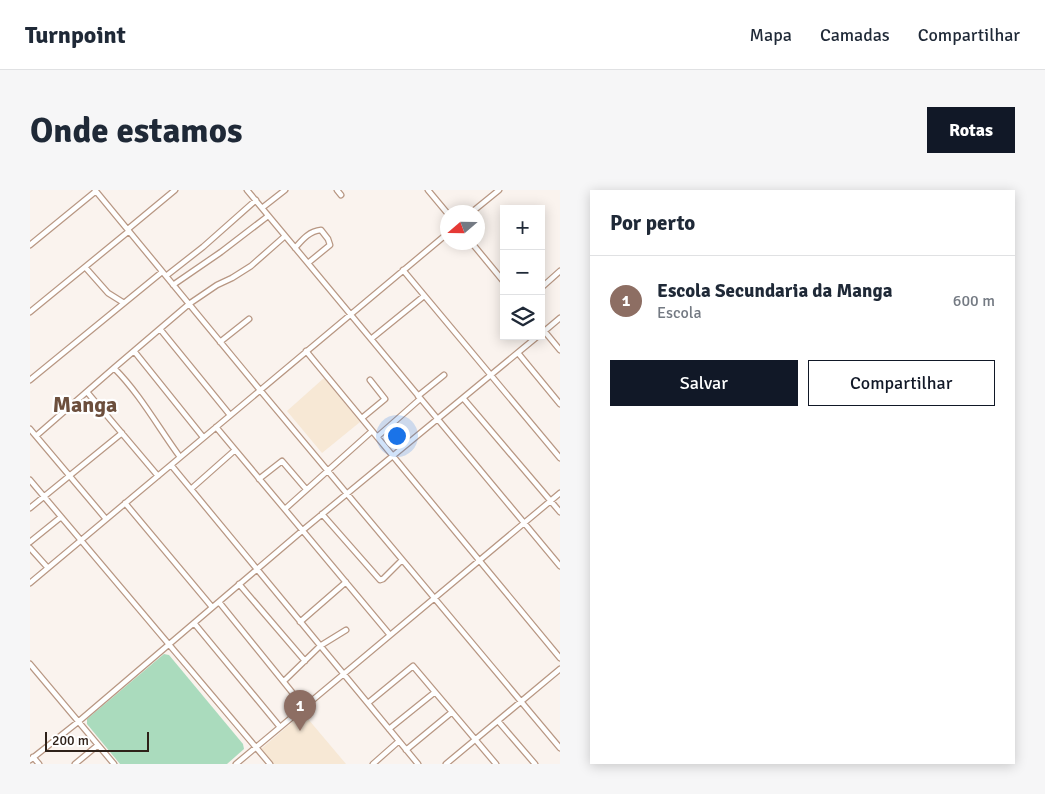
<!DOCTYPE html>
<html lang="pt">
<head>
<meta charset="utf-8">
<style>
  :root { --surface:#fff; --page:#f6f6f7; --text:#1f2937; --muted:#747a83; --line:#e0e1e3; --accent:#111827 }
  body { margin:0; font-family:Signika,sans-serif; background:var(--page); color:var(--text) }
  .controls { position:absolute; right:15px; top:15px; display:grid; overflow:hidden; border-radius:0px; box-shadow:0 2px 12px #0003 }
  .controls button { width:45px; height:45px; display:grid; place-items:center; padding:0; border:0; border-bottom:1px solid var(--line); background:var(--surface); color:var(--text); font:25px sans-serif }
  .compass { position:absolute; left:410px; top:15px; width:45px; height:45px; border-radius:50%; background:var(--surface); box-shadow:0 2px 12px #0003; rotate:250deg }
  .scale { position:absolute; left:15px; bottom:12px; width:104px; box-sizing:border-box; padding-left:5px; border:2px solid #2e2119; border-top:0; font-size:14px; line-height:18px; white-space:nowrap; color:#2e2119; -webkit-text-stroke:4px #fff; paint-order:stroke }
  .you { position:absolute; left:366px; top:245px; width:18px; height:18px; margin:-12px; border:4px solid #fff; border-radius:50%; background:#1a73e8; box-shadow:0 0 0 8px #1a73e833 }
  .badge { display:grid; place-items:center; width:32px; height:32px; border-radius:50%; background:var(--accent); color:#fff; font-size:16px; font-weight:700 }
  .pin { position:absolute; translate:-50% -41px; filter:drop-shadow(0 1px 2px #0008) }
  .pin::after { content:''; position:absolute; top:26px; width:18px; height:15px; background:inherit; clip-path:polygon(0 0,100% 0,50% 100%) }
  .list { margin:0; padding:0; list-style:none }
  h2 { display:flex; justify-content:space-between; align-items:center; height:65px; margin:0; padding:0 20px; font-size:21px }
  h2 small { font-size:16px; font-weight:400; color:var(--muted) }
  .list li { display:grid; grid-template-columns:32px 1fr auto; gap:15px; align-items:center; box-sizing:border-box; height:90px; padding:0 20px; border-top:1px solid var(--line) }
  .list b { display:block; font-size:19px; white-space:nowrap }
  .list p { margin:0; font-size:16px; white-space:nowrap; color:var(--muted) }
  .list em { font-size:16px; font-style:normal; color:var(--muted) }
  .actions { display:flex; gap:10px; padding:15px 20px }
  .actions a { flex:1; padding:11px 0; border:1px solid var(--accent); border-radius:0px; text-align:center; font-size:18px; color:var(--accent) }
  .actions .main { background:var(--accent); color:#fff }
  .icon { flex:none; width:28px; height:28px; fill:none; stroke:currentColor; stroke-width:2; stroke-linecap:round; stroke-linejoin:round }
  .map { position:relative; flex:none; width:530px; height:574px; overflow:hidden; border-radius:0px }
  header { display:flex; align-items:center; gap:30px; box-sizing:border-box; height:70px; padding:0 25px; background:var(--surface); border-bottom:1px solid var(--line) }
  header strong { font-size:24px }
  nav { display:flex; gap:28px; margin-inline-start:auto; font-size:18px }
  .intro { display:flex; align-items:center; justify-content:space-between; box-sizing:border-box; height:120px; padding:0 30px }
  h1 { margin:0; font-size:35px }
  .button { padding:12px 22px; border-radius:0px; background:var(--accent); color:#fff; font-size:18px; font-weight:700 }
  main { display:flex; gap:30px; padding:0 30px }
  aside { flex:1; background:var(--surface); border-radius:0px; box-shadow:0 2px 12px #0003 }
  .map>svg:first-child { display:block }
</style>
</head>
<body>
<header>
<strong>Turnpoint</strong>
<nav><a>Mapa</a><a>Camadas</a><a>Compartilhar</a></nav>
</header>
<div class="intro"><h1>Onde estamos</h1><a class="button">Rotas</a></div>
<main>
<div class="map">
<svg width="530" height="574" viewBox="0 0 530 574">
  <rect width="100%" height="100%" fill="#faf3ee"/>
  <!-- education -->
  <path fill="#f7e8d5" d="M 294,188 L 330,232 L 292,263 L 257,221 Z
    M 273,523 L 316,574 L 243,574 L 231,559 Z"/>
  <!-- green -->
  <path fill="#aadbbd" d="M 134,464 L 139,465 L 213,554 L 214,559 L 197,574 L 90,574 L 57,534 L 57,529 Z"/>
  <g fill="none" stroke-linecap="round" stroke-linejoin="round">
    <defs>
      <path id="minor" d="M 65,0 L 230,200 L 530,558
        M 217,0 L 530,376
        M 307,0 L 311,5
        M 398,0 L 418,24
        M 232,18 L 255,0
        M 442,22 L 469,0
        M 98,39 L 145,0
        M 441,52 L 474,92
        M 0,55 L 66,1
        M 265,58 C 272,50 279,41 291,40 L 298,49 L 300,55 L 278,73
        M 55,77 L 78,103 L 94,113
        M 373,80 L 530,268
        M 136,86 L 173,57 L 226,10
        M 143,95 L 191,62 L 238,26
        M 511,98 L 530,81
        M 0,122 L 99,41
        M 511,137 L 530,160
        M 130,139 L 200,225
        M 511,144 L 530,128
        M 341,149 L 394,106
        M 190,152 L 219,129
        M 104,161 L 173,247
        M 276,161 L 530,468
        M 488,163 L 530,214
        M 84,178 C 110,204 128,237 150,267
        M 0,190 L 132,82
        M 57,202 L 128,286
        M 388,206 L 414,185
        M 433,208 L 530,322
        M 332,228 L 355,209 L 340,190
        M 186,237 L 360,445
        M 0,239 L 76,329
        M 6,246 L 84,178 L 159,114 L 187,95 L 202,88 L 221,76 L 255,46
        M 347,247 L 390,209
        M 141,275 L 388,574
        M 229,289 L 252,271 L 276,299
        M 0,290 L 240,574
        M 161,299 L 205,260
        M 95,313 L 182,417
        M 0,318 L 92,243
        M 255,319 L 342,241
        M 292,324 L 350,390 L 353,389 L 372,370
        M 0,352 L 31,327
        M 0,358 L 18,378
        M 0,393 L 418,43
        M 209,394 L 275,471
        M 189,412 L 274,517
        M 270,432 L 316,392
        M 164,433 L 250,537
        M 0,474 L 84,574
        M 254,491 L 290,456 L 316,440
        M 338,513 L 383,476 L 466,574
        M 468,531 L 505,574
        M 359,539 L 405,502
        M 376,560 L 422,522
        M 3,567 L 9,574
        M 0,570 L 48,532 L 273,340 L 508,146
        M 45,574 L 68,555
        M 206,574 L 530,303
        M 343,574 L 369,551
        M 416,574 L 530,479"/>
    </defs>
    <!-- minor casing -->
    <use href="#minor" stroke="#b89783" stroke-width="7"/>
    <!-- minor -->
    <use href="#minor" stroke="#fff" stroke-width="4.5"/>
  </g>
  <g text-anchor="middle" stroke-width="4.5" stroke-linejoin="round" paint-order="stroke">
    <!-- district labels -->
    <g font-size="22" font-weight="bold" fill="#6c4f3d" stroke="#fff">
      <text x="55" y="222">Manga</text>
    </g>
  </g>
</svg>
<div class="controls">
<button>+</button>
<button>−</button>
<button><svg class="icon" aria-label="layers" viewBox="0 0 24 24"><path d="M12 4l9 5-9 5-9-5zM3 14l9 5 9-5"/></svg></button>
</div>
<svg class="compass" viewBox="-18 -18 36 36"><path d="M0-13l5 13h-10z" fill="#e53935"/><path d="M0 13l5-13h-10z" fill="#747a83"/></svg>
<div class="scale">200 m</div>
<div class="you"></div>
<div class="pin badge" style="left:270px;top:541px;background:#8d6e63">1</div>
</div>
<aside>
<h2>Por perto<small></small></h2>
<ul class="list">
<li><span class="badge" style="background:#8d6e63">1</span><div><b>Escola Secundaria da Manga</b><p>Escola</p></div><em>600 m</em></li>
</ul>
<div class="actions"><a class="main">Salvar</a><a>Compartilhar</a></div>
</aside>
</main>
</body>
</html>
